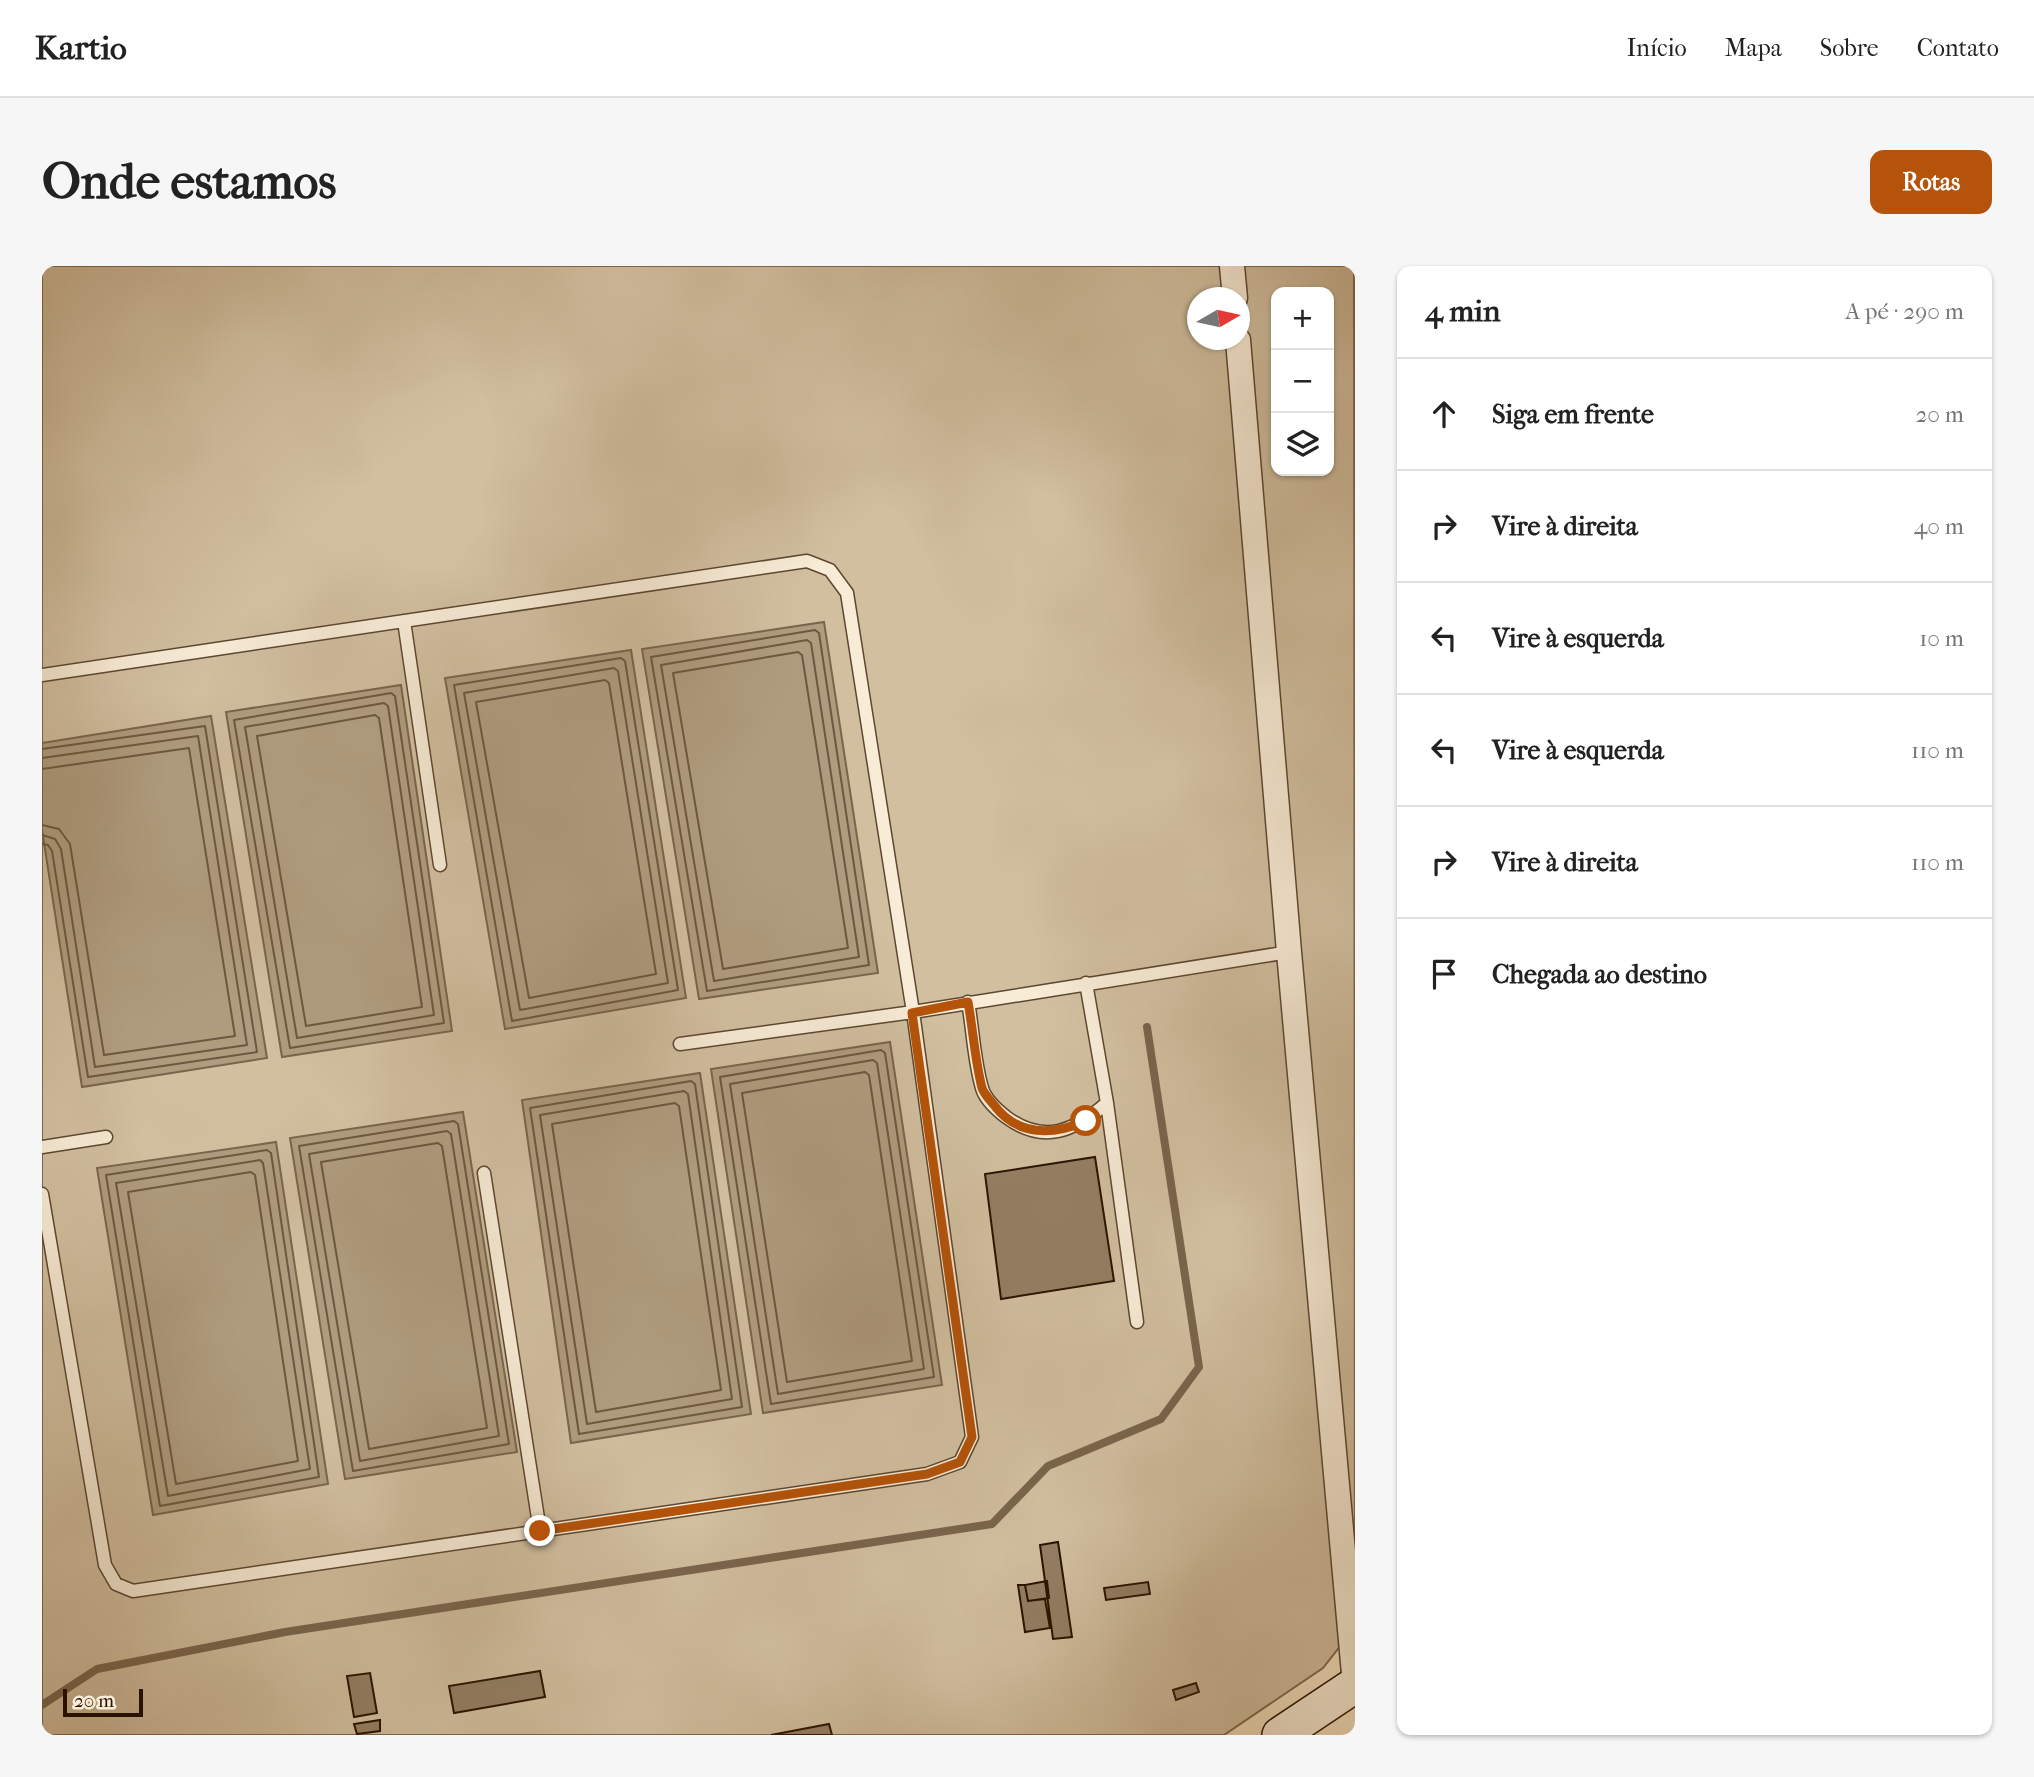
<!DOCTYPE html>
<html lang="pt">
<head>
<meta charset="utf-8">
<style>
  :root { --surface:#fff; --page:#f6f6f6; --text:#222; --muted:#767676; --line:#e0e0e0; --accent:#b45309 }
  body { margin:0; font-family:"IM FELL French Canon",serif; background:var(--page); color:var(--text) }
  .controls { position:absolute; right:21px; top:21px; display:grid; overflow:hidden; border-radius:14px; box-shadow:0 2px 5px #0004 }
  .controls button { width:63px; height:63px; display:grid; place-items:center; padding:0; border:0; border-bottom:2px solid var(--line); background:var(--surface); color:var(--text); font:35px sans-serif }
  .compass { position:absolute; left:1145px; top:21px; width:63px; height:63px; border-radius:50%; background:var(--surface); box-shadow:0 2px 5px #0004; rotate:81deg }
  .scale { position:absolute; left:21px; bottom:18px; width:80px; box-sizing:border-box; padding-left:7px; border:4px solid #291300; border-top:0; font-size:19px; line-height:24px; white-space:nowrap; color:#291300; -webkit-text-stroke:5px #f8ecd7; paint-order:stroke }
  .stop { position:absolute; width:21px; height:21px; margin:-16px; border:5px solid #b45309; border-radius:50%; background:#fff }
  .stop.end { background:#b45309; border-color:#fff; box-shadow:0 2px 7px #0008 }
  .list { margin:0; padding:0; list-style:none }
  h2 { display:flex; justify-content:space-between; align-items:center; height:91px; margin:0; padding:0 28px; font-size:30px }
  h2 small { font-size:23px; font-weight:400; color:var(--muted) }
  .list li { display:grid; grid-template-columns:46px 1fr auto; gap:21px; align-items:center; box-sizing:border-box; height:112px; padding:0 28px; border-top:2px solid var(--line) }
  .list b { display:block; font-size:26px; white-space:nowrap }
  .list em { font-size:23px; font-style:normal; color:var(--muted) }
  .icon { flex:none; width:38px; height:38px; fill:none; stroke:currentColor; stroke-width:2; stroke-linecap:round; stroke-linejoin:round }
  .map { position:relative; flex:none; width:1313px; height:1469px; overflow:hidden; border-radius:14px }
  header { display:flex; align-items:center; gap:42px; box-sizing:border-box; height:98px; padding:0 35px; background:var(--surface); border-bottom:2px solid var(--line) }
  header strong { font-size:33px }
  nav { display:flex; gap:38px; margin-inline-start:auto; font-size:24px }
  .intro { display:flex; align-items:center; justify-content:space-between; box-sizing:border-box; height:168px; padding:0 42px }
  h1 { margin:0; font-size:49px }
  .button { padding:18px 32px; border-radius:14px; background:var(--accent); color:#fff; font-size:24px; font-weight:700 }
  main { display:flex; gap:42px; padding:0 42px }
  aside { flex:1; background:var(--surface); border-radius:14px; box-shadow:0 2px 5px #0004 }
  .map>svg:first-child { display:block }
</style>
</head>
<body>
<header>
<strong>Kartio</strong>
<nav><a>Início</a><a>Mapa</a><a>Sobre</a><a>Contato</a></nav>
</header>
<div class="intro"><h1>Onde estamos</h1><a class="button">Rotas</a></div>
<main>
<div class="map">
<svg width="1313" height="1469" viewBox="0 0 1313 1469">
  <rect width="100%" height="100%" fill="#f4e2c1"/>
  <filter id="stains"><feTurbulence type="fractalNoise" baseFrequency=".00286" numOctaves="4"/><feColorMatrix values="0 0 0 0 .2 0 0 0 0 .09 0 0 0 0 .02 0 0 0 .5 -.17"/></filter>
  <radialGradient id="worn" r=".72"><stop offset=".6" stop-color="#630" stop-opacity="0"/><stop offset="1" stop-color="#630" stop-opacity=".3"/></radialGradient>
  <!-- green -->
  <path fill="#d1bfa0" stroke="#7d6950" stroke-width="2" fill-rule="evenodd" d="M 0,0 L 1312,0 L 1313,1361 L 1281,1402 L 1182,1469 L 0,1469 ZM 1234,26 L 1287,26 L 1287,205 L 1234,205 ZM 1156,32 L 1198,32 L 1198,74 L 1156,74 Z"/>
  <!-- water -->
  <path fill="#af9c7f" stroke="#79654c" stroke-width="2" d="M 782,356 L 836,707 L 657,733 L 600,383 Z
    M 589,384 L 644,732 L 463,763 L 403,412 Z
    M 359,419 L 410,765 L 240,791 L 184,446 Z
    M 169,450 L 225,792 L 40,821 L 0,564 L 0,477 Z
    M 848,776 L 900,1119 L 721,1147 L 669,803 Z
    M 658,807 L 709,1148 L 529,1177 L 480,834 Z
    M 421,846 L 475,1186 L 303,1213 L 248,872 Z
    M 234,876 L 286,1218 L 111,1249 L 55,902 Z"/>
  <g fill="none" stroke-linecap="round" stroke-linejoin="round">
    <!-- shore -->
    <path stroke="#6c5840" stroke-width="2" d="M 773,364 L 777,367 L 827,699 L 665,725 L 609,391 Z
      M 765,374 L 769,377 L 817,691 L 672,715 L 619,399 Z
      M 756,386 L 760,389 L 806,682 L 681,703 L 631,407 Z
      M 579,392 L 583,395 L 636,724 L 470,755 L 412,419 Z
      M 572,402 L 576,405 L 626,717 L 478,744 L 422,427 Z
      M 563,414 L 567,417 L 614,708 L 487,732 L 434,436 Z
      M 349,427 L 353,430 L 402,757 L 248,782 L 192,454 Z
      M 342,437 L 346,440 L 392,749 L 255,772 L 203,461 Z
      M 333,449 L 337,452 L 380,741 L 264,760 L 215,470 Z
      M 0,483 L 163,460 L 215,786 L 46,811 L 10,585 L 6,579 L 0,578
      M 0,492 L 156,470 L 205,779 L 53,801 L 19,583 L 13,573 L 0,569
      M 0,503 L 147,482 L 193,770 L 62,789 L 28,578 L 17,563 L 0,559
      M 839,784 L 843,787 L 892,1111 L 729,1138 L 678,811 Z
      M 831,794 L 835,797 L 882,1103 L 736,1128 L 688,818 Z
      M 823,806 L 827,809 L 870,1095 L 745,1116 L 700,827 Z
      M 649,815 L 653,818 L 700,1141 L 537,1168 L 488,842 Z
      M 642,825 L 646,828 L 690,1133 L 545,1158 L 498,849 Z
      M 633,837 L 637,840 L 679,1124 L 554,1146 L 510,858 Z
      M 412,855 L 416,858 L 467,1178 L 311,1205 L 257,880 Z
      M 405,865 L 409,868 L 457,1170 L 318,1195 L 267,888 Z
      M 396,877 L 400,880 L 445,1162 L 327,1183 L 279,896 Z
      M 225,884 L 229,887 L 277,1211 L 118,1240 L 64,909 Z
      M 218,894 L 221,897 L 268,1203 L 126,1230 L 74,917 Z
      M 209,906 L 213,909 L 256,1195 L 134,1218 L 86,926 Z"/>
    <!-- stream -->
    <path stroke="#79654c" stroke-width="8" d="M 0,1439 L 55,1403 L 243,1366 L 950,1258 L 1006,1200 L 1119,1153 L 1157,1101 L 1105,761"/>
  </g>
  <!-- building -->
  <path fill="#937f64" stroke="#291300" stroke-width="2" d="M 1053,891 L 1072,1015 L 959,1033 L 943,908 Z
    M 1016,1276 L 1030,1371 L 1011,1373 L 998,1279 Z
    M 1005,1315 L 1007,1332 L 986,1335 L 983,1319 Z
    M 1106,1316 L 1108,1328 L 1064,1334 L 1062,1322 Z
    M 976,1319 L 983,1319 L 986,1335 L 1003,1333 L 1008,1362 L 983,1366 Z
    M 498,1405 L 503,1431 L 412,1447 L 407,1420 Z
    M 328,1407 L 335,1447 L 312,1451 L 305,1410 Z
    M 1154,1417 L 1157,1426 L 1134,1434 L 1131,1424 Z
    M 338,1454 L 338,1465 L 315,1468 L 312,1458 Z
    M 787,1458 L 790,1469 L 729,1469 Z"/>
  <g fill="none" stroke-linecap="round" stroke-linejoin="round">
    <defs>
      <path id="service" d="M 362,355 L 398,599
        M 0,409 L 765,295 L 788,304 L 805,327 L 871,746 L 930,1171 L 918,1196 L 885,1208 L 91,1325 L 74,1318 L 63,1299 L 0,928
        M 1044,717 L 1065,837 L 1095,1056
        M 926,736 C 931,764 932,795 940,822 C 943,833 955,844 964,851 C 1002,879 1032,865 1065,837
        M 638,778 L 871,746 L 1247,686
        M 0,881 L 64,871
        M 442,907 L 498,1265"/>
      <path id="minor" d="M 1190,0 L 1193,32
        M 1196,74 L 1247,686 L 1313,1419"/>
      <path id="secondary" d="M 1238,1469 L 1313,1419"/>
    </defs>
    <!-- service casing -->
    <use href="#service" stroke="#5c4730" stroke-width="15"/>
    <!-- minor casing -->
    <use href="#minor" stroke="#5c4730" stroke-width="27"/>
    <!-- secondary casing -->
    <use href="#secondary" stroke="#291300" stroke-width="38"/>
    <!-- service -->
    <use href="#service" stroke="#f8ecd7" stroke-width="12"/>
    <!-- minor -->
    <use href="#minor" stroke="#f8ecd7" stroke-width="24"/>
    <!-- secondary -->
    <use href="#secondary" stroke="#f8ecd7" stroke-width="35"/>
  </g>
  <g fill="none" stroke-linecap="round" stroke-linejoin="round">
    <!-- route -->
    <path stroke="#b45309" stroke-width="9" d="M 498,1265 L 885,1208 L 918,1196 L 930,1171 L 870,747 L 926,736 C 931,764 933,794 940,822 C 942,828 948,834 952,839 C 976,871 1011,869 1044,855"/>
  </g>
  <rect width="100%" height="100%" filter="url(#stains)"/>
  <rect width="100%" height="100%" fill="url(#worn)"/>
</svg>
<div class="controls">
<button>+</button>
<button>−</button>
<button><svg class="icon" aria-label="layers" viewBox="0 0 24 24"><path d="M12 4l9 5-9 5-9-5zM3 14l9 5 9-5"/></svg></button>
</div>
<svg class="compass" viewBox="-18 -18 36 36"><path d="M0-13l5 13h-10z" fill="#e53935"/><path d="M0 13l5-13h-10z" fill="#767676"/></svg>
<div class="scale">20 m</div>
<div class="stop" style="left:1044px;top:855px"></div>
<div class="stop end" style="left:498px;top:1265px"></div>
</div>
<aside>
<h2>4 min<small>A pé · 290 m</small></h2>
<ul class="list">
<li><svg class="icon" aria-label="ahead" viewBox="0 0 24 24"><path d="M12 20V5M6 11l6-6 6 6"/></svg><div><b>Siga em frente</b></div><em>20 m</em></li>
<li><svg class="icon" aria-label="right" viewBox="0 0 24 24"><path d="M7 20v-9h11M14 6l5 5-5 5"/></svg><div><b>Vire à direita</b></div><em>40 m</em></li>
<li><svg class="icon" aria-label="left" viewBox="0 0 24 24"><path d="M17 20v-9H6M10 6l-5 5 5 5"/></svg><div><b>Vire à esquerda</b></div><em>10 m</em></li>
<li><svg class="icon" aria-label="left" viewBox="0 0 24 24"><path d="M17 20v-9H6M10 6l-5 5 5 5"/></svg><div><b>Vire à esquerda</b></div><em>110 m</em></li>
<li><svg class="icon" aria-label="right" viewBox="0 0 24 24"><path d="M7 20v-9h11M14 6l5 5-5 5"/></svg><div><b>Vire à direita</b></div><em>110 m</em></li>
<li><svg class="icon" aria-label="arrive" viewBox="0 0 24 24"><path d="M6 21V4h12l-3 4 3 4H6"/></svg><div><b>Chegada ao destino</b></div></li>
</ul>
</aside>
</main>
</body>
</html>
